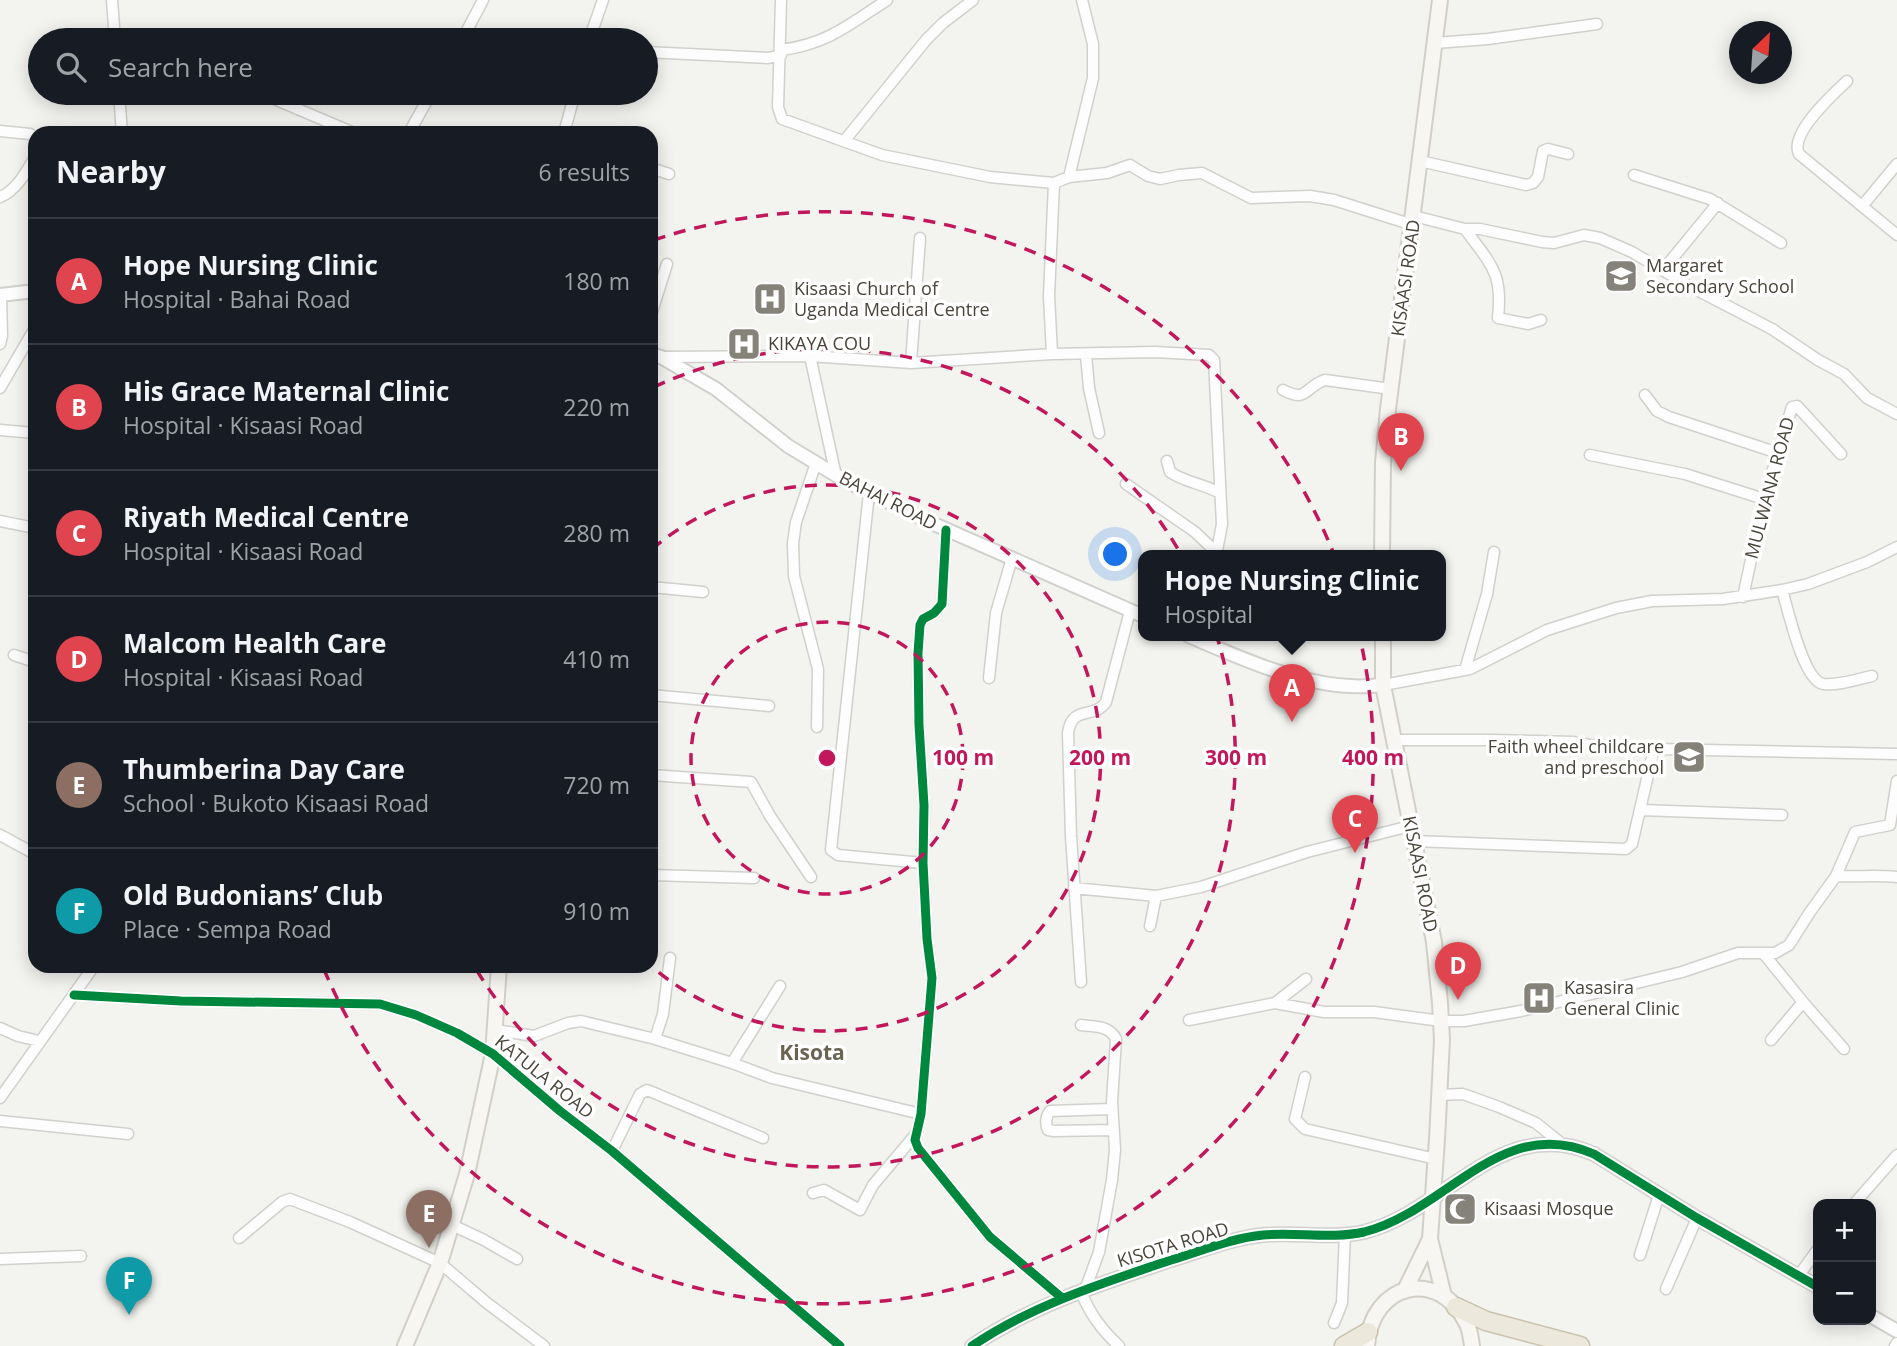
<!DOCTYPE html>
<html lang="en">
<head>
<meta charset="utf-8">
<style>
  :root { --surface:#171b24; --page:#242831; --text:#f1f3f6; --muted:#9ea1a6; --line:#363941; --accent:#858279 }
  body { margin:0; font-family:"Open Sans",sans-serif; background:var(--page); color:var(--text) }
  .controls { position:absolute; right:21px; bottom:21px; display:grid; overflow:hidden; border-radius:14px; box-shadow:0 4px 18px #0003 }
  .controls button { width:63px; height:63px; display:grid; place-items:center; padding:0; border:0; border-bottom:2px solid var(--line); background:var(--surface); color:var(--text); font:35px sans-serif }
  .compass { position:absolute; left:1729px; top:21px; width:63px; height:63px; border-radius:50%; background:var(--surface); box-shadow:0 4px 18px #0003; rotate:25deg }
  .you { position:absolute; left:1116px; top:555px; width:24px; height:24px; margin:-18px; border:5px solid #fff; border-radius:50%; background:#1a73e8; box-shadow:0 0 0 10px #1a73e833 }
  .badge { display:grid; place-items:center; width:46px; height:46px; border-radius:50%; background:var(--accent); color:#fff; font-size:23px; font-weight:700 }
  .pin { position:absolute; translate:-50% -58px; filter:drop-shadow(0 2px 4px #0008) }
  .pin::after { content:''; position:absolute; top:37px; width:24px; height:21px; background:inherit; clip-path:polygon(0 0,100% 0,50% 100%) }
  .popup { position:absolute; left:1138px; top:550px; width:308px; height:91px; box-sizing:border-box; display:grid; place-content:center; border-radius:14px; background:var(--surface); filter:drop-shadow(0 2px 5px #0005); font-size:23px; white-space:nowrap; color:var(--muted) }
  .popup b { font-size:26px; color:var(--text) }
  .popup::after { content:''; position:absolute; left:50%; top:100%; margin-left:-14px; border:14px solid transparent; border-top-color:var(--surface) }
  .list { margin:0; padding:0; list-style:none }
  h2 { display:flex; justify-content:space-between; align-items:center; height:91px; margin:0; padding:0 28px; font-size:30px }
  h2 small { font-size:23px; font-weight:400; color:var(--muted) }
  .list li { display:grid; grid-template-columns:46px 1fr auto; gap:21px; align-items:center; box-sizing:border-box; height:126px; padding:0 28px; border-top:2px solid var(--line) }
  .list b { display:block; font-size:26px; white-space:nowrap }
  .list p { margin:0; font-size:23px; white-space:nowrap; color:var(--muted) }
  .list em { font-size:23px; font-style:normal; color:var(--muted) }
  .icon { flex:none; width:38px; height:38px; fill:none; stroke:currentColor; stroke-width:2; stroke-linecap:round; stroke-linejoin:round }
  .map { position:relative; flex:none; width:1897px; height:1346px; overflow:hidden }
  .search { position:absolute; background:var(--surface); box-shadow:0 4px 18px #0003; left:28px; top:28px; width:630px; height:77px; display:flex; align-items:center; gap:18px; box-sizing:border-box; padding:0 24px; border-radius:38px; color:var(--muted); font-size:26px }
  .panel { position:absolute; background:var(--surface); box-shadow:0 4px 18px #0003; left:28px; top:126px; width:630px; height:847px; border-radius:21px }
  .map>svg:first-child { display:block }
</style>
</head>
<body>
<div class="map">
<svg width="1897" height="1346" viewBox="0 0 1897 1346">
  <rect width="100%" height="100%" fill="#f3f3ef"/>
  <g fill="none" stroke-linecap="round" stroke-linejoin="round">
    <defs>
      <path id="minor" d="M 112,0 L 115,40
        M 781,0 L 778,107 L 782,119 L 882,155 L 990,177 L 1054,183
        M 462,40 L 483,0
        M 589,40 L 603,0
        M 1435,43 L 1488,39 L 1597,24
        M 781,50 C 827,44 849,25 887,0
        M 646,52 L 768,58 L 781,55
        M 1847,81 C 1832,95 1789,134 1799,154 L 1897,235
        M 119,93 L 122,133
        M 260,93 L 354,133
        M 0,131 L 30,134 L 35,139
        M 409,133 L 431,93
        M 564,133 L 575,93
        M 845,140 L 926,40 L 943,23 L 973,0
        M 1420,161 L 1526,185 L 1533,183 L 1538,177 L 1543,151 L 1548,149 L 1568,154
        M 651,168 L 669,174
        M 1634,175 L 1710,199 L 1781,243
        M 1069,177 L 1093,78 L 1093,44 L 1082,0
        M 0,197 C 16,191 27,171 35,157
        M 1863,205 L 1897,164
        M 1414,216 L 1465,229 L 1480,229 L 1542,242 L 1554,243 L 1584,235 L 1600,238 L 1632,252 L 1691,287 L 1772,329 L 1818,360 L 1844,374 L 1867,398 L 1897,414
        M 1465,229 C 1491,265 1503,272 1498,318 L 1528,324 L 1541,320
        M 1663,270 L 1718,203
        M 651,315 L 667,264
        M 0,344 L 2,336 L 1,295
        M 1052,354 L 1049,296 L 1054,183 L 1069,177 L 1107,173 L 1130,165 L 1148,176 L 1160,179 L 1179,175 L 1202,173 L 1251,198 L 1310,196 L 1334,200 L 1413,225
        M 1086,355 L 1089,388 L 1099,433
        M 810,356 L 836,476
        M 662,357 L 810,356 L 911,363 L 1052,354 L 1155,352 L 1209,355 L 1214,360 L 1222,524 L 1216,556
        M 911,363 L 920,238
        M 0,388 L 35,328
        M 1283,390 C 1308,403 1304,387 1325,380 L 1391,389
        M 1645,395 L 1657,411 L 1669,417 L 1778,453
        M 0,430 L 35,433
        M 1590,455 L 1685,474 L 1764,499
        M 1167,461 L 1170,472 C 1184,482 1204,484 1220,493
        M 816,463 L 796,522 L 793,543 L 794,576 L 818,669 L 817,727
        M 1126,484 L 1195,532 L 1217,553
        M 869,493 L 831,850 L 838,855 L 923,863
        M 0,521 L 35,528
        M 946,530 L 942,604 L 934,613 L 923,619 L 920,625 L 918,653 L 919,725 L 924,805 L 923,863 L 927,939 L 932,978 L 921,1114 L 915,1140 L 918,1148 L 990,1237 L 1062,1298
        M 651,587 L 703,592
        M 1782,590 C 1788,609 1803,680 1823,684 C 1838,686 1858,679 1872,676
        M 1743,597 L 1764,499 L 1792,407 L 1797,406 L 1841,454
        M 14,655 L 35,662
        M 1465,670 L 1487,594 L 1494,552
        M 989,678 L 996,613 L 1012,558
        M 1383,685 L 1470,669 L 1547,630 L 1616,608 L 1652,601 L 1723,599 L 1782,590 L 1808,584 L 1867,562 L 1897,547
        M 651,695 L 769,706
        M 1394,740 L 1491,740 L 1573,742 L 1589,745 L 1654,749 L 1897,754
        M 651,775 L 751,782 L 770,816 L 811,877
        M 1641,810 L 1782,815
        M 0,835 L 35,854
        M 1414,841 L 1626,849 L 1632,844 L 1654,749
        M 651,875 L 754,878
        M 1836,876 C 1857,877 1876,875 1897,877
        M 1074,888 L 1156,896
        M 1150,926 L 1156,896 L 1201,887 L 1307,852 L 1410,826
        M 1763,953 L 1803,1002 L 1771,1040
        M 1081,982 L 1071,836 L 1068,733 C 1072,704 1094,720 1106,702 L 1130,611
        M 74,995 L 181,1001 L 380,1004 L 416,1015 L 457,1033 L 493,1054 L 560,1111 L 612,1151 L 840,1346
        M 1803,1002 L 1844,1049
        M 1275,1003 L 1306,979
        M 1189,1020 L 1275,1003 L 1324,1012 L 1374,1012 L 1441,1021 L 1464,1021 L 1521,1011 L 1682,972 L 1738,953 L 1775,953 L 1789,945 L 1810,912 L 1836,876 L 1855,832 L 1890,825 L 1897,781
        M 1081,1025 C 1095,1027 1109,1025 1116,1039 L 1112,1102 L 1115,1150 L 1112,1180 L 1099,1252 L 1085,1290
        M 0,1028 L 18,1036 L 39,1041
        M 496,1030 L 534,1036 L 568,1023 L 581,1021 L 655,1039 L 732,1063 L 772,1078 L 921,1114
        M 655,1039 L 663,1014 L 670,958
        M 732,1063 L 780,986
        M 1305,1077 L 1295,1119 L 1305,1129 L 1436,1159
        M 1439,1095 L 1463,1094 L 1499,1107 L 1536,1123 L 1562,1144
        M 0,1098 L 94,966
        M 1112,1109 L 1050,1111 C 1046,1116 1045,1124 1048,1130 L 1054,1131 L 1113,1130
        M 0,1121 L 128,1134
        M 612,1151 L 640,1094 L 647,1090 L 763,1138
        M 813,1193 L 824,1190 L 860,1210 L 873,1185 L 916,1134
        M 1854,1204 L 1897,1155
        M 452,1225 L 484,1240 L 517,1259
        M 239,1238 L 282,1202 L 290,1199 L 295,1201 L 350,1222 L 440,1263 L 487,1303 L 544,1346
        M 1640,1255 L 1659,1195
        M 0,1259 L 81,1256
        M 1799,1275 L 1818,1249
        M 1666,1289 L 1697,1218
        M 1081,1292 C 1090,1314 1101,1329 1119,1346
        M 1334,1323 L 1342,1303 L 1345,1234
        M 1895,1346 L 1897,1343"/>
      <path id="tertiary" d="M 0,295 L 35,291
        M 651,354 L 661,357 L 716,389 L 788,446 L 844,480 L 927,521 L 1143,616
        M 1189,636 C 1237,657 1298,684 1350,686 C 1361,687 1373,686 1383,685
        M 1871,1316 L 1897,1331
        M 972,1346 C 1032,1305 1103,1283 1171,1260 C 1201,1251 1232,1238 1263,1235 C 1295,1232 1333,1239 1364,1232 C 1447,1211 1501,1113 1594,1154 L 1697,1218 L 1818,1287"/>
      <path id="secondary" d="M 1382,556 L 1383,463 L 1388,409 L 1440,0
        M 1383,636 L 1383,685 L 1434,942 L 1440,1003 L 1442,1040 L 1437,1139 L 1430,1239 L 1444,1296
        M 1405,1290 L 1430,1239
        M 405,1346 L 440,1263 L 467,1174 L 493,1054 L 499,966
        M 1367,1346 C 1371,1283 1439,1266 1467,1324 C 1470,1330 1471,1339 1472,1346"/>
      <path id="motorway" d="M 1456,1307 L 1486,1321 L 1580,1346
        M 1344,1346 L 1368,1332"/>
    </defs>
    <!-- minor casing -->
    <use href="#minor" stroke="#d1d0cc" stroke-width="13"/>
    <!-- tertiary casing -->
    <use href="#tertiary" stroke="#d1d0cc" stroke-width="16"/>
    <!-- secondary casing -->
    <use href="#secondary" stroke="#d2d0c6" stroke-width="18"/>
    <!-- motorway casing -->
    <use href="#motorway" stroke="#c9c2ac" stroke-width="21"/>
    <!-- minor -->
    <use href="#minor" stroke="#fdfdfd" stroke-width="10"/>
    <!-- tertiary -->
    <use href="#tertiary" stroke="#fdfdfd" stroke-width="12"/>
    <!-- secondary -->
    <use href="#secondary" stroke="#f7f6f2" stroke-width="14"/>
    <!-- motorway -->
    <use href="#motorway" stroke="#ece9dc" stroke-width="18"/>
    <defs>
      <path id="cycleway" d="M 946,530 L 942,604 L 934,613 L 923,619 L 920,625 L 918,653 L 919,725 L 924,805 L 923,863 L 927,939 L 932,978 L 921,1114 L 915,1140 L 918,1148 L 990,1237 L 1062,1298
        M 74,995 L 181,1001 L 380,1004 L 416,1015 L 457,1033 L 493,1054 L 560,1111 L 612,1151 L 840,1346
        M 972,1346 C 1032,1305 1103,1283 1171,1260 C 1201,1251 1232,1238 1263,1235 C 1295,1232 1333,1239 1364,1232 C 1447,1211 1501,1113 1594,1154 L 1697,1218 L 1818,1287"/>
    </defs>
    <!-- cycleway casing -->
    <use href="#cycleway" stroke="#fff" stroke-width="13"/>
    <!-- cycleway -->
    <use href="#cycleway" stroke="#00873e" stroke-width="9"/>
  </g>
  <!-- distance rings -->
  <g fill="none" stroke="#c2185b" stroke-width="3.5" stroke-dasharray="12 9">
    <circle cx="827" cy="758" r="136"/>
    <path d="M652 549A273 273 0 1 1 652 967"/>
    <path d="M654 387A409 409 0 1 1 476 969"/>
    <path d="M654 240A546 546 0 1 1 323 967"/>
  </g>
  <!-- icons -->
  <defs>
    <symbol id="school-square" viewBox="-11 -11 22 22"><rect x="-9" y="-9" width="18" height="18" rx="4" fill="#858279" stroke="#fff"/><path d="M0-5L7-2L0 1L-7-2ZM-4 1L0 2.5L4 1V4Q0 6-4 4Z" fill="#fff"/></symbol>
    <symbol id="hospital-square" viewBox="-11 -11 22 22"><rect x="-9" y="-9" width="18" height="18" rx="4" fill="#858279" stroke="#fff"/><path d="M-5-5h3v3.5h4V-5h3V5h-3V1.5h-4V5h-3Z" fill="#fff"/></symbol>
    <symbol id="mosque-square" viewBox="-11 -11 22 22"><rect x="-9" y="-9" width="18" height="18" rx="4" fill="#858279" stroke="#fff"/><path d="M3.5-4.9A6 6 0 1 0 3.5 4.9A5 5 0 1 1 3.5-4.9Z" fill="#fff"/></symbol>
  </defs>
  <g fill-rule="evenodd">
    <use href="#school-square" x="1602" y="257" width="38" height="38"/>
    <use href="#hospital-square" x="751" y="280" width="38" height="38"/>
    <use href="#hospital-square" x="725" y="325" width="38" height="38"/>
    <use href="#school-square" x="1670" y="738" width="38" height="38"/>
    <use href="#hospital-square" x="1520" y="979" width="38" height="38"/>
    <use href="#mosque-square" x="1441" y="1190" width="38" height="38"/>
  </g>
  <g text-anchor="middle" stroke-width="7" stroke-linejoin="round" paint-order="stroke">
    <!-- poi labels -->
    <g font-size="18" fill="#4a453a" stroke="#fff" text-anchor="start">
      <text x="1646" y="272">Margaret<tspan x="1646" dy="21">Secondary School</tspan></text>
      <text x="794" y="295">Kisaasi Church of<tspan x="794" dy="21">Uganda Medical Centre</tspan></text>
      <text x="768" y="350">KIKAYA COU</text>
      <text x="1664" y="753" text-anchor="end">Faith wheel childcare<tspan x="1664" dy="21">and preschool</tspan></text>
      <text x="1564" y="994">Kasasira<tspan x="1564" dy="21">General Clinic</tspan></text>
      <text x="1484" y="1215">Kisaasi Mosque</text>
    </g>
    <!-- street labels -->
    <g font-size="18" fill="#4a453a" stroke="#fff">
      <text transform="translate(1406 278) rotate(-82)" y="6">KISAASI ROAD</text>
      <text transform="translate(1770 488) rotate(-75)" y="6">MULWANA ROAD</text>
      <text transform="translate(888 501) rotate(27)" y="6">BAHAI ROAD</text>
      <text transform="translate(1420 874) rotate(79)" y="6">KISAASI ROAD</text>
      <text transform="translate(544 1077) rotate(39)" y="6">KATULA ROAD</text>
      <text transform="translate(1173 1245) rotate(-17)" y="6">KISOTA ROAD</text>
    </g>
    <!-- quarter labels -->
    <g font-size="21" font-weight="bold" fill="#6c6452" stroke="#fff">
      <text x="812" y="1060">Kisota</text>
    </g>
  </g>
  <circle cx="827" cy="758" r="10" fill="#c2185b" stroke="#fff" stroke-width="3.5"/>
  <g font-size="21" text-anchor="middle" font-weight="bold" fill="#c2185b" stroke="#fff" stroke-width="7" stroke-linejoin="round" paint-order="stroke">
    <text x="963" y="765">100 m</text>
    <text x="1100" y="765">200 m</text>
    <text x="1236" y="765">300 m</text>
    <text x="1373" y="765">400 m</text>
  </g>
</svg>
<div class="controls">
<button>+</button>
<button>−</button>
</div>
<svg class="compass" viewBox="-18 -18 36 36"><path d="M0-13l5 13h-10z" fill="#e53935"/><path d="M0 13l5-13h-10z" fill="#9ea1a6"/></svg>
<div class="you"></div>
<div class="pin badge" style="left:1292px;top:722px;background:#e0444e">A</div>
<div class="popup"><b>Hope Nursing Clinic</b>Hospital</div>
<div class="pin badge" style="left:1401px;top:471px;background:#e0444e">B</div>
<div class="pin badge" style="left:1355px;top:853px;background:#e0444e">C</div>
<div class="pin badge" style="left:1458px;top:1000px;background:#e0444e">D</div>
<div class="pin badge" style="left:429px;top:1248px;background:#8d6e63">E</div>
<div class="pin badge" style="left:129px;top:1315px;background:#0f9aa8">F</div>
<div class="search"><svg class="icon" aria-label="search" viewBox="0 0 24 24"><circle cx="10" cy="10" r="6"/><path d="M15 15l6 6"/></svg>Search here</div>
<section class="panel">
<h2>Nearby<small>6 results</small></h2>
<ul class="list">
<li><span class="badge" style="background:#e0444e">A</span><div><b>Hope Nursing Clinic</b><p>Hospital · Bahai Road</p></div><em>180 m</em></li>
<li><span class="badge" style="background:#e0444e">B</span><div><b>His Grace Maternal Clinic</b><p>Hospital · Kisaasi Road</p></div><em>220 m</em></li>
<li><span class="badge" style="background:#e0444e">C</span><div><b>Riyath Medical Centre</b><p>Hospital · Kisaasi Road</p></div><em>280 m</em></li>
<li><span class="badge" style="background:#e0444e">D</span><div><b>Malcom Health Care</b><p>Hospital · Kisaasi Road</p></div><em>410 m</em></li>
<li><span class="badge" style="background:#8d6e63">E</span><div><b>Thumberina Day Care</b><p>School · Bukoto Kisaasi Road</p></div><em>720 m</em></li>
<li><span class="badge" style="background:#0f9aa8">F</span><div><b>Old Budonians’ Club</b><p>Place · Sempa Road</p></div><em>910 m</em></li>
</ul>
</section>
</div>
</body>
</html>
